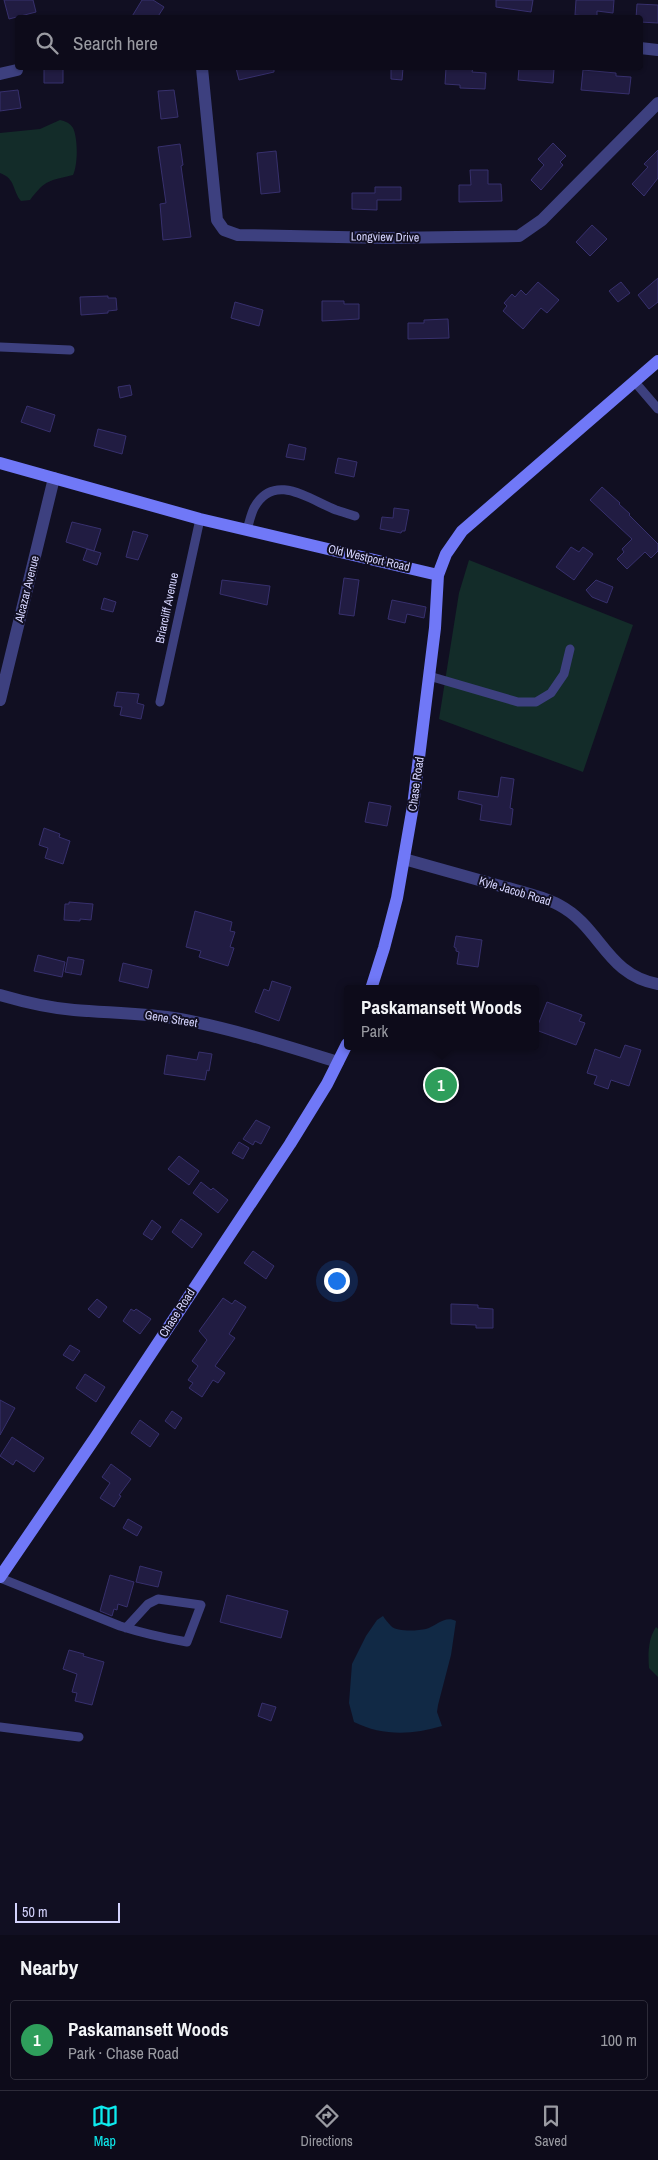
<!DOCTYPE html>
<html lang="en">
<head>
<meta charset="utf-8">
<style>
  :root { --surface:#0d0b1a; --page:#1b1927; --text:#f1f3f6; --muted:#9a9ba2; --line:#2d2b39; --accent:#0debee }
  body { margin:0; font-family:"Archivo Narrow",sans-serif; background:var(--page); color:var(--text) }
  .scale { position:absolute; left:15px; bottom:12px; width:105px; box-sizing:border-box; padding-left:5px; border:2px solid #d4d3fd; border-top:0; font-size:14px; line-height:18px; white-space:nowrap; color:#d4d3fd; -webkit-text-stroke:4px #110f22; paint-order:stroke }
  .you { position:absolute; left:336px; top:1280px; width:18px; height:18px; margin:-12px; border:4px solid #fff; border-radius:50%; background:#1a73e8; box-shadow:0 0 0 8px #1a73e833 }
  .badge { display:grid; place-items:center; width:32px; height:32px; border-radius:50%; background:var(--accent); color:#fff; font-size:16px; font-weight:700 }
  .pin { position:absolute; translate:-50% -50%; border:2px solid #fff; box-shadow:0 1px 5px #0006 }
  .popup { position:absolute; left:344px; top:985px; width:195px; height:65px; box-sizing:border-box; display:grid; place-content:center; border-radius:5px; background:var(--surface); filter:drop-shadow(0 1px 4px #0005); font-size:16px; white-space:nowrap; color:var(--muted) }
  .popup b { font-size:19px; color:var(--text) }
  .popup::after { content:''; position:absolute; left:50%; top:100%; margin-left:-10px; border:10px solid transparent; border-top-color:var(--surface) }
  .list { margin:0; padding:0; list-style:none }
  h2 { display:flex; justify-content:space-between; align-items:center; height:65px; margin:0; padding:0 20px; font-size:21px }
  h2 small { font-size:16px; font-weight:400; color:var(--muted) }
  .list li { display:grid; grid-template-columns:32px 1fr auto; gap:15px; align-items:center; box-sizing:border-box; height:80px; margin:0 10px 10px; padding:0 10px; border:1px solid var(--line); border-radius:5px }
  .list b { display:block; font-size:19px; white-space:nowrap }
  .list p { margin:0; font-size:16px; white-space:nowrap; color:var(--muted) }
  .list em { font-size:16px; font-style:normal; color:var(--muted) }
  .icon { flex:none; width:28px; height:28px; fill:none; stroke:currentColor; stroke-width:2; stroke-linecap:round; stroke-linejoin:round }
  .map { position:relative; flex:none; width:658px; height:1935px; overflow:hidden }
  .search { position:absolute; background:var(--surface); box-shadow:0 1px 4px #0004; left:15px; right:15px; top:15px; height:55px; display:flex; align-items:center; gap:12px; box-sizing:border-box; padding:0 18px; border-radius:5px; color:var(--muted); font-size:19px }
  .sheet { height:155px; background:var(--surface) }
  nav { display:flex; justify-content:space-around; align-items:center; box-sizing:border-box; height:70px; border-top:1px solid var(--line); background:var(--surface); font-size:14px; color:var(--muted) }
  nav a { display:grid; justify-items:center; gap:2px }
  nav .on { color:var(--accent) }
  .map>svg:first-child { display:block }
</style>
</head>
<body>
<div class="map">
<svg width="658" height="1935" viewBox="0 0 658 1935">
  <rect width="100%" height="100%" fill="#110f22"/>
  <!-- green -->
  <path fill="#132c29" d="M 60,120 C 65,121 70,123 73,128 C 78,138 78,165 73,175 C 49,181 46,179 30,200 L 21,201 C 12,190 16,179 0,173 L 0,133 L 40,129 Z
    M 469,560 L 633,625 L 583,772 L 439,719 L 459,593 Z
    M 656,1627 L 658,1629 L 658,1677 L 649,1668 C 648,1654 648,1639 656,1627 Z"/>
  <!-- water -->
  <path fill="#112945" d="M 383,1616 C 385,1619 388,1623 391,1626 C 397,1632 417,1631 426,1629 C 436,1626 445,1615 456,1621 L 451,1655 L 438,1705 L 437,1712 L 442,1726 C 412,1735 382,1736 354,1722 L 349,1703 L 352,1664 L 366,1636 L 377,1620 Z"/>
  <!-- building -->
  <path fill="#211c42" stroke="#37306d" d="M 4,0 L 33,0 L 36,12 L 9,19 Z
    M 142,0 L 153,0 L 164,7 L 157,18 L 131,18 Z
    M 496,0 L 533,0 L 531,12 L 496,7 Z
    M 576,0 L 614,0 L 613,13 L 597,11 L 597,17 L 575,15 Z
    M 637,4 L 658,5 L 658,23 L 640,22 L 640,18 L 636,18 Z
    M 44,68 L 63,68 L 63,83 L 44,83 Z
    M 236,68 L 274,68 L 274,72 L 239,80 Z
    M 391,68 L 403,68 L 402,80 L 391,79 Z
    M 446,68 L 473,68 L 472,72 L 486,73 L 485,89 L 460,88 L 460,85 L 445,84 Z
    M 519,68 L 554,69 L 553,83 L 518,80 Z
    M 583,70 L 616,73 L 616,76 L 631,77 L 629,94 L 581,90 Z
    M 18,90 L 21,108 L 0,111 L 0,92 Z
    M 174,90 L 178,117 L 161,119 L 158,91 Z
    M 553,143 L 566,156 L 560,162 L 563,165 L 541,190 L 531,180 L 544,165 L 538,159 Z
    M 180,144 L 183,165 L 181,166 L 191,237 L 163,240 L 160,204 L 166,203 L 158,147 Z
    M 658,150 L 658,178 L 644,196 L 632,184 L 648,167 L 644,164 Z
    M 276,151 L 280,192 L 261,194 L 257,153 Z
    M 470,170 L 488,170 L 488,184 L 501,184 L 502,201 L 459,202 L 459,185 L 471,185 Z
    M 375,187 L 401,187 L 401,200 L 377,200 L 377,210 L 352,209 L 352,193 L 375,193 Z
    M 592,225 L 607,239 L 590,256 L 576,242 Z
    M 658,278 L 658,302 L 649,309 L 638,295 Z
    M 538,282 L 559,300 L 547,313 L 541,308 L 523,329 L 503,311 L 507,306 L 504,303 L 512,294 L 515,297 L 521,290 L 526,295 Z
    M 621,282 L 630,293 L 618,302 L 609,291 Z
    M 108,296 L 108,298 L 116,298 L 117,310 L 108,311 L 108,313 L 81,315 L 80,297 Z
    M 322,301 L 344,301 L 344,304 L 359,304 L 359,319 L 322,321 Z
    M 235,302 L 263,310 L 259,326 L 231,318 Z
    M 448,319 L 449,338 L 408,339 L 408,323 L 424,323 L 424,320 Z
    M 130,385 L 132,395 L 120,398 L 118,387 Z
    M 27,406 L 55,415 L 50,432 L 21,422 Z
    M 98,429 L 126,436 L 122,454 L 94,446 Z
    M 289,444 L 306,448 L 304,460 L 286,457 Z
    M 338,458 L 357,462 L 354,477 L 335,473 Z
    M 602,487 L 620,503 L 619,504 L 630,514 L 629,515 L 658,544 L 658,551 L 651,558 L 645,552 L 627,569 L 617,559 L 624,552 L 622,549 L 632,539 L 590,500 Z
    M 394,508 L 409,510 L 405,531 L 402,531 L 401,533 L 380,529 L 382,517 L 393,518 Z
    M 72,522 L 101,529 L 94,551 L 66,542 Z
    M 133,531 L 148,535 L 138,560 L 126,557 Z
    M 571,547 L 579,552 L 583,547 L 593,554 L 574,580 L 556,567 Z
    M 87,549 L 101,553 L 97,565 L 83,560 Z
    M 344,578 L 359,580 L 354,616 L 339,614 Z
    M 222,580 L 270,586 L 267,605 L 220,594 Z
    M 596,580 L 613,587 L 607,603 L 592,597 L 586,590 Z
    M 104,598 L 116,602 L 113,612 L 101,609 Z
    M 392,600 L 426,607 L 424,618 L 407,614 L 405,623 L 388,619 Z
    M 117,692 L 139,694 L 137,703 L 144,705 L 141,719 L 120,715 L 122,707 L 114,706 Z
    M 501,777 L 514,779 L 510,808 L 513,809 L 511,825 L 480,820 L 482,805 L 458,799 L 459,791 L 498,797 Z
    M 369,802 L 391,806 L 387,826 L 365,822 Z
    M 44,828 L 60,834 L 59,837 L 70,841 L 63,864 L 45,858 L 48,848 L 39,845 Z
    M 69,902 L 93,904 L 91,920 L 80,919 L 80,921 L 64,920 L 65,904 L 69,904 Z
    M 195,911 L 232,922 L 230,931 L 235,932 L 230,947 L 234,948 L 228,966 L 199,957 L 201,951 L 186,947 Z
    M 456,936 L 482,940 L 478,967 L 457,964 L 459,952 L 456,951 L 456,948 L 454,947 Z
    M 38,955 L 65,962 L 62,977 L 34,971 Z
    M 68,957 L 84,960 L 81,975 L 65,972 Z
    M 123,963 L 152,970 L 148,988 L 119,981 Z
    M 272,981 L 291,987 L 279,1021 L 255,1012 L 264,989 L 269,991 Z
    M 547,1002 L 582,1015 L 579,1021 L 585,1023 L 576,1045 L 536,1030 Z
    M 625,1045 L 641,1050 L 629,1086 L 611,1080 L 608,1089 L 594,1084 L 597,1076 L 587,1073 L 595,1049 L 620,1058 Z
    M 199,1052 L 212,1054 L 209,1071 L 207,1070 L 205,1080 L 164,1074 L 167,1055 L 197,1060 Z
    M 256,1120 L 270,1127 L 261,1144 L 255,1141 L 253,1145 L 243,1139 Z
    M 239,1142 L 249,1148 L 243,1159 L 232,1153 Z
    M 179,1156 L 199,1171 L 189,1185 L 168,1169 Z
    M 201,1182 L 211,1190 L 213,1188 L 228,1200 L 218,1213 L 193,1193 Z
    M 181,1219 L 202,1234 L 192,1248 L 172,1232 Z
    M 152,1220 L 161,1227 L 152,1240 L 143,1234 Z
    M 253,1251 L 274,1266 L 266,1279 L 244,1263 Z
    M 223,1298 L 232,1304 L 235,1300 L 246,1307 L 229,1334 L 235,1338 L 215,1366 L 225,1373 L 218,1383 L 213,1380 L 202,1397 L 189,1388 L 193,1383 L 188,1380 L 198,1366 L 192,1361 L 207,1340 L 199,1331 Z
    M 97,1299 L 107,1307 L 99,1318 L 88,1309 Z
    M 451,1304 L 478,1305 L 478,1308 L 493,1309 L 493,1328 L 476,1328 L 476,1325 L 451,1324 Z
    M 131,1309 L 134,1311 L 136,1309 L 151,1319 L 140,1334 L 123,1321 Z
    M 70,1345 L 80,1351 L 73,1361 L 63,1355 Z
    M 85,1374 L 105,1387 L 96,1402 L 76,1388 Z
    M 0,1400 L 15,1408 L 0,1435 Z
    M 172,1411 L 182,1418 L 175,1429 L 165,1421 Z
    M 140,1420 L 159,1434 L 150,1447 L 131,1433 Z
    M 12,1437 L 44,1458 L 34,1472 L 16,1460 L 13,1465 L 0,1456 Z
    M 111,1464 L 131,1479 L 119,1495 L 121,1496 L 114,1507 L 100,1498 L 110,1483 L 102,1477 Z
    M 128,1519 L 142,1527 L 137,1536 L 123,1528 Z
    M 140,1566 L 162,1572 L 158,1587 L 136,1582 Z
    M 110,1575 L 134,1582 L 127,1607 L 118,1604 L 117,1610 L 114,1609 L 112,1616 L 100,1611 Z
    M 227,1595 L 288,1611 L 281,1638 L 220,1622 Z
    M 69,1650 L 84,1654 L 83,1656 L 104,1662 L 92,1705 L 75,1701 L 77,1693 L 72,1692 L 77,1674 L 63,1669 Z
    M 262,1703 L 276,1707 L 271,1721 L 258,1716 Z"/>
  <g fill="none" stroke-linecap="round" stroke-linejoin="round">
    <!-- lane -->
    <path stroke="#3d407f" stroke-width="9" d="M 0,347 L 70,350
      M 634,381 L 658,409
      M 247,530 C 249,523 251,514 254,508 C 274,471 310,500 336,510 C 342,512 349,514 355,516
      M 429,676 L 518,702 L 536,702 L 551,693 L 564,674 L 570,649
      M 160,702 L 200,519
      M 0,1578 L 120,1626 C 142,1633 164,1638 187,1642 L 201,1605 L 158,1599 L 148,1604 L 126,1628
      M 0,1727 L 79,1737"/>
    <!-- street -->
    <path stroke="#3d407f" stroke-width="12" d="M 640,48 L 658,50
      M 202,68 L 217,220 L 224,230 L 238,235 L 386,238 L 519,236 L 542,220 L 658,103
      M 0,74 L 17,70
      M 0,700 L 54,478
      M 404,859 C 437,868 471,878 504,887 C 522,892 542,896 559,905 C 601,927 606,975 658,984
      M 0,995 C 24,1002 50,1008 74,1010 C 110,1013 145,1013 180,1019 C 234,1029 286,1046 338,1062"/>
    <!-- secondary -->
    <path stroke="#7078f7" stroke-width="12" d="M 0,463 L 200,519 L 438,575
      M 371,989 L 384,948 L 397,898 L 413,806 L 435,628 L 438,575 L 446,554 L 462,531 L 658,361
      M 0,1577 L 95,1438 L 290,1144 L 327,1084 L 347,1044"/>
  </g>
  <g text-anchor="middle" stroke-width="4" stroke-linejoin="round" paint-order="stroke">
    <!-- street labels -->
    <g font-size="12" fill="#d4d3fd" stroke="#110f22">
      <text transform="translate(385 237) rotate(1)" y="4">Longview Drive</text>
      <text transform="translate(369 558) rotate(13)" y="4">Old Westport Road</text>
      <text transform="translate(27 589) rotate(-76)" y="4">Alcazar Avenue</text>
      <text transform="translate(167 608) rotate(-78)" y="4">Briarcliff Avenue</text>
      <text transform="translate(416 784) rotate(-82)" y="4">Chase Road</text>
      <text transform="translate(515 891) rotate(17)" y="4">Kyle Jacob Road</text>
      <text transform="translate(171 1019) rotate(9)" y="4">Gene Street</text>
      <text transform="translate(177 1313) rotate(-57)" y="4">Chase Road</text>
    </g>
  </g>
</svg>
<div class="scale">50 m</div>
<div class="you"></div>
<div class="pin badge" style="left:441px;top:1085px;background:#2e9e5b">1</div>
<div class="popup"><b>Paskamansett Woods</b>Park</div>
<div class="search"><svg class="icon" aria-label="search" viewBox="0 0 24 24"><circle cx="10" cy="10" r="6"/><path d="M15 15l6 6"/></svg>Search here</div>
</div>
<section class="sheet">
<h2>Nearby<small></small></h2>
<ul class="list">
<li><span class="badge" style="background:#2e9e5b">1</span><div><b>Paskamansett Woods</b><p>Park · Chase Road</p></div><em>100 m</em></li>
</ul>
</section>
<nav>
<a class="on"><svg class="icon" aria-label="map" viewBox="0 0 24 24"><path d="M3 6l6-2 6 2 6-2v14l-6 2-6-2-6 2zM9 4v14M15 6v14"/></svg>Map</a>
<a><svg class="icon" aria-label="directions" viewBox="0 0 24 24"><path d="M12 3l9 9-9 9-9-9zM9 14v-3h6M13 9l2 2-2 2"/></svg>Directions</a>
<a><svg class="icon" aria-label="saved" viewBox="0 0 24 24"><path d="M7 4h10v16l-5-4-5 4z"/></svg>Saved</a>
</nav>
</body>
</html>
